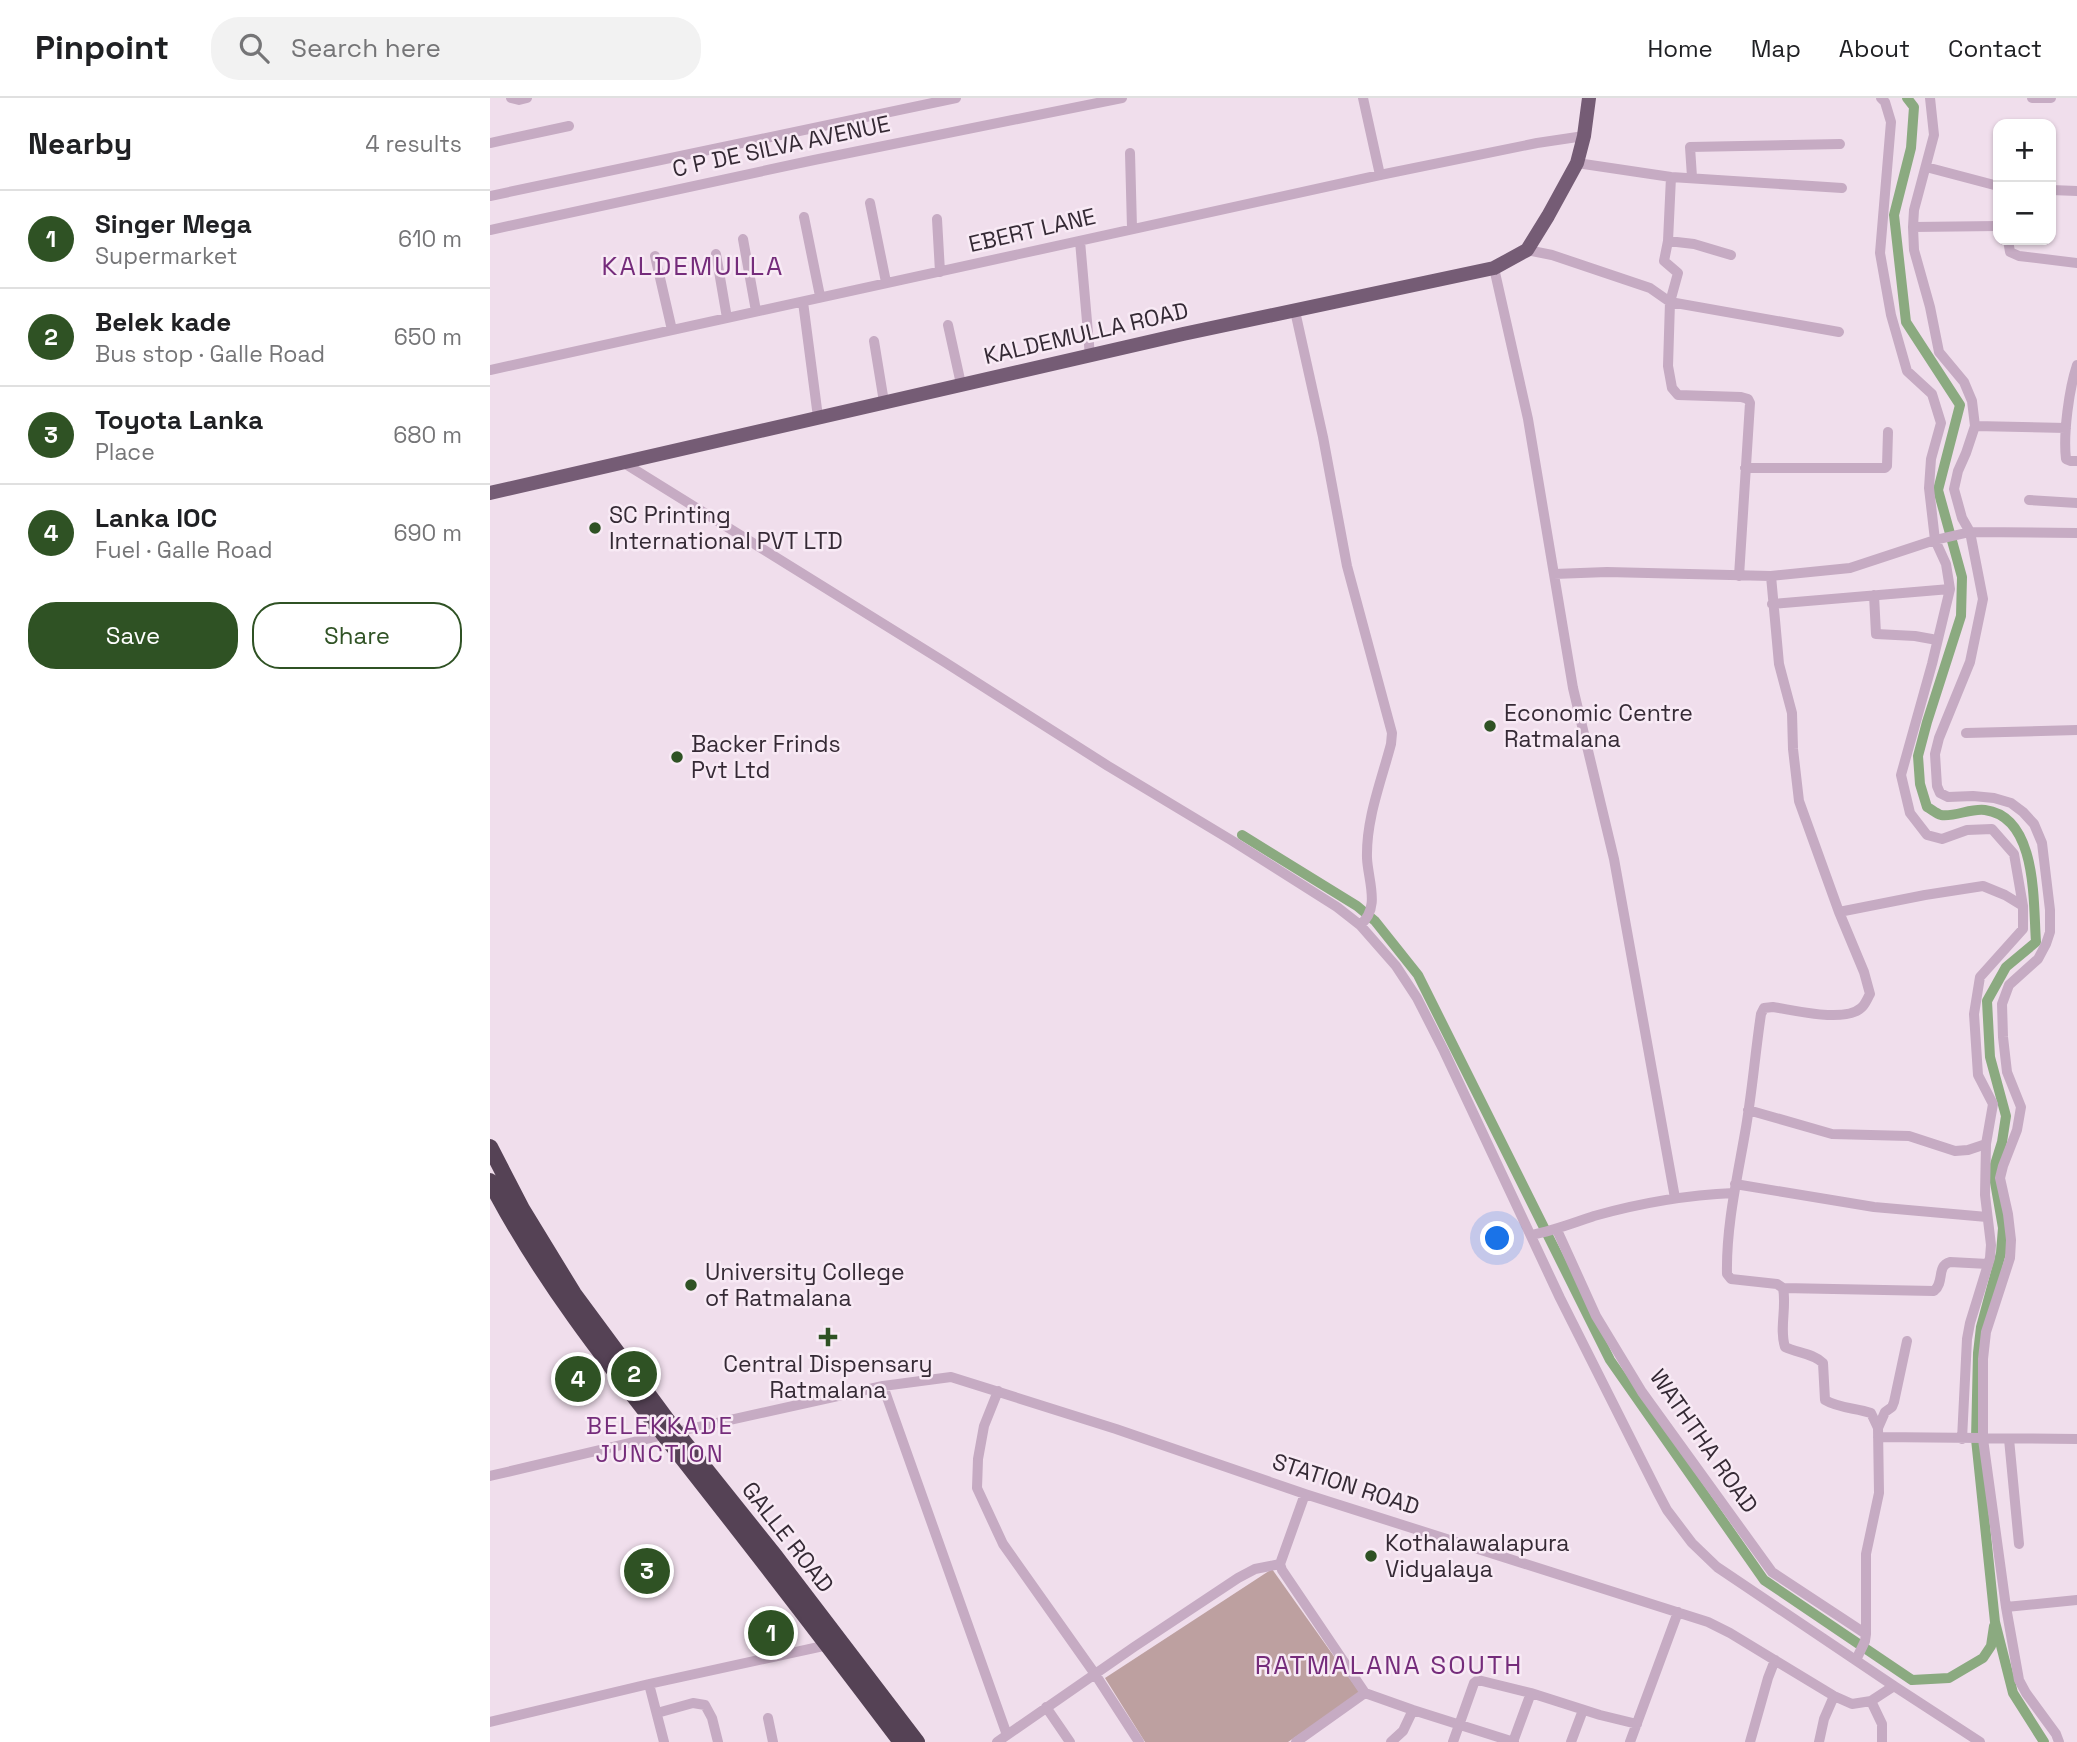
<!DOCTYPE html>
<html lang="en">
<head>
<meta charset="utf-8">
<style>
  :root { --surface:#fff; --page:#f2f2f2; --text:#202124; --muted:#757577; --line:#e0e0e0; --accent:#2f5224 }
  body { margin:0; font-family:"Space Grotesk",sans-serif; background:var(--page); color:var(--text) }
  .controls { position:absolute; right:21px; top:21px; display:grid; overflow:hidden; border-radius:14px; box-shadow:0 2px 5px #0004 }
  .controls button { width:63px; height:63px; display:grid; place-items:center; padding:0; border:0; border-bottom:2px solid var(--line); background:var(--surface); color:var(--text); font:35px sans-serif }
  .you { position:absolute; left:1008px; top:1141px; width:24px; height:24px; margin:-18px; border:5px solid #fff; border-radius:50%; background:#1a73e8; box-shadow:0 0 0 10px #1a73e833 }
  .badge { display:grid; place-items:center; width:46px; height:46px; border-radius:50%; background:var(--accent); color:#fff; font-size:23px; font-weight:700 }
  .pin { position:absolute; translate:-50% -50%; border:4px solid #fff; box-shadow:0 2px 7px #0006 }
  .list { margin:0; padding:0; list-style:none }
  h2 { display:flex; justify-content:space-between; align-items:center; height:91px; margin:0; padding:0 28px; font-size:30px }
  h2 small { font-size:23px; font-weight:400; color:var(--muted) }
  .list li { display:grid; grid-template-columns:46px 1fr auto; gap:21px; align-items:center; box-sizing:border-box; height:98px; padding:0 28px; border-top:2px solid var(--line) }
  .list b { display:block; font-size:26px; white-space:nowrap }
  .list p { margin:0; font-size:23px; white-space:nowrap; color:var(--muted) }
  .list em { font-size:23px; font-style:normal; color:var(--muted) }
  .actions { display:flex; gap:14px; padding:21px 28px }
  .actions a { flex:1; padding:16px 0; border:2px solid var(--accent); border-radius:28px; text-align:center; font-size:24px; color:var(--accent) }
  .actions .main { background:var(--accent); color:#fff }
  .icon { flex:none; width:38px; height:38px; fill:none; stroke:currentColor; stroke-width:2; stroke-linecap:round; stroke-linejoin:round }
  .map { position:relative; flex:none; width:1587px; height:1644px; overflow:hidden }
  header { display:flex; align-items:center; gap:42px; box-sizing:border-box; height:98px; padding:0 35px; background:var(--surface); border-bottom:2px solid var(--line) }
  header strong { font-size:33px }
  nav { display:flex; gap:38px; margin-inline-start:auto; font-size:24px }
  .search { width:490px; height:63px; background:var(--page); display:flex; align-items:center; gap:18px; box-sizing:border-box; padding:0 24px; border-radius:28px; color:var(--muted); font-size:26px }
  main { display:flex }
  aside { flex:1; background:var(--surface) }
  .map>svg:first-child { display:block }
</style>
</head>
<body>
<header>
<strong>Pinpoint</strong>
<div class="search"><svg class="icon" aria-label="search" viewBox="0 0 24 24"><circle cx="10" cy="10" r="6"/><path d="M15 15l6 6"/></svg>Search here</div>
<nav><a>Home</a><a>Map</a><a>About</a><a>Contact</a></nav>
</header>
<main>
<aside>
<h2>Nearby<small>4 results</small></h2>
<ul class="list">
<li><span class="badge">1</span><div><b>Singer Mega</b><p>Supermarket</p></div><em>610 m</em></li>
<li><span class="badge">2</span><div><b>Belek kade</b><p>Bus stop · Galle Road</p></div><em>650 m</em></li>
<li><span class="badge">3</span><div><b>Toyota Lanka</b><p>Place</p></div><em>680 m</em></li>
<li><span class="badge">4</span><div><b>Lanka IOC</b><p>Fuel · Galle Road</p></div><em>690 m</em></li>
</ul>
<div class="actions"><a class="main">Save</a><a>Share</a></div>
</aside>
<div class="map">
<svg width="1587" height="1644" viewBox="0 0 1587 1644">
  <rect width="100%" height="100%" fill="#f0deec"/>
  <!-- garden -->
  <path fill="#bda0a0" d="M 782,1471 L 870,1595 L 798,1644 L 655,1644 L 615,1580 Z"/>
  <g fill="none" stroke-linecap="round" stroke-linejoin="round">
    <!-- canal -->
    <path stroke="#8baa80" stroke-width="10" d="M 1417,0 L 1424,9 L 1421,50 L 1404,117 L 1416,224 L 1470,307 L 1448,392 L 1472,479 L 1471,518 L 1437,624 L 1428,658 L 1430,686 L 1437,709 C 1441,711 1447,716 1451,717 C 1465,719 1481,710 1495,712 C 1548,719 1543,805 1546,844 L 1516,869 L 1497,903 L 1500,959 L 1516,1018 L 1512,1044 L 1503,1073 L 1513,1130 L 1511,1155 L 1491,1229 L 1488,1255 L 1486,1341 L 1505,1524 L 1523,1595 L 1554,1644
      M 752,737 L 867,808 L 885,823 L 928,877 L 1120,1262 L 1274,1482 L 1422,1582 L 1459,1580 L 1493,1560 L 1501,1548 L 1504,1528"/>
    <!-- minor -->
    <path stroke="#c6abc3" stroke-width="10" d="M 21,0 L 29,2 L 37,0
      M 873,0 L 890,77
      M 1391,0 L 1395,4 L 1401,24 L 1390,155 L 1401,217 L 1417,273 L 1442,296 L 1451,325 L 1441,361 L 1439,390 L 1445,442 L 1456,466 L 1460,491 L 1442,566 L 1411,677 L 1420,715 L 1437,737 L 1452,741 L 1477,732 L 1502,731 L 1524,756 L 1533,808 L 1533,831 L 1490,879 L 1484,916 L 1488,977 L 1503,1006 L 1496,1046 L 1495,1097 L 1501,1147 L 1500,1160 L 1480,1225 L 1477,1241 L 1472,1341
      M 1440,0 L 1444,37 L 1424,112 L 1423,129 L 1424,152 L 1440,209 L 1449,254 L 1474,284 L 1482,303 L 1485,328 L 1476,355 L 1468,373 L 1464,391 L 1472,420 L 1480,434 L 1493,501 L 1480,564 L 1449,640 L 1445,656 L 1447,688 L 1450,695 L 1458,699 L 1483,698 L 1504,700 L 1521,705 L 1533,714 L 1544,726 L 1552,745 L 1560,812 L 1560,834 L 1556,846 L 1548,861 L 1519,887 L 1512,906 L 1513,939 L 1517,974 L 1531,1009 L 1527,1032 L 1513,1068 L 1510,1080 L 1518,1116 L 1521,1142 L 1520,1160 L 1496,1234 L 1493,1261 L 1493,1341 L 1516,1509 L 1529,1582 L 1536,1595 L 1566,1636 L 1569,1644
      M 1542,0 L 1561,0
      M 0,45 L 79,28
      M 640,55 L 642,130
      M 1087,65 L 1181,79 L 1352,90
      M 1436,69 L 1508,88
      M 1181,79 L 1178,143 L 1174,163 L 1188,175 L 1180,204 L 1178,268 L 1182,290 L 1188,297 L 1251,299 L 1258,301 L 1260,305 L 1249,478
      M 1202,79 L 1200,49 L 1350,46
      M 1561,92 L 1587,93
      M 0,98 L 466,0
      M 380,105 L 396,184
      M 314,119 L 330,198
      M 447,121 L 450,174
      M 1423,129 L 1508,128
      M 0,132 L 324,62 L 632,0
      M 253,141 L 266,213
      M 1518,142 L 1520,154 L 1529,158 L 1587,165
      M 590,143 L 600,258
      M 1178,143 L 1204,146 L 1241,157
      M 1037,152 L 1062,157 L 1160,190 L 1180,204 L 1349,234
      M 226,156 L 237,220
      M 165,158 L 182,232
      M 1004,170 L 1038,321 L 1083,590 L 1124,761 L 1185,1100
      M 313,204 L 328,319
      M 805,213 L 833,339 L 857,468 L 902,635 L 901,646 C 891,684 876,721 877,760 C 878,783 891,810 870,827
      M 458,227 L 471,286
      M 384,243 L 394,304
      M 1587,267 C 1579,291 1573,336 1576,361 L 1581,363 L 1587,363
      M 0,272 L 890,77 L 1047,45 L 1094,38
      M 1485,328 L 1576,330
      M 134,365 L 453,563 L 618,668 L 741,742 L 847,809 L 870,827 L 906,868 L 927,900 L 954,953 L 1070,1200 L 1168,1395 L 1177,1412 L 1202,1445 L 1227,1469 L 1404,1588
      M 1255,370 L 1395,370 L 1397,368 L 1398,334
      M 1539,402 L 1587,405
      M 1064,476 L 1117,474 L 1281,478 L 1360,470 L 1445,442 L 1480,434 L 1587,435
      M 1281,478 L 1289,566 L 1302,615 L 1303,651 L 1309,703 L 1349,814 L 1374,874 L 1380,896 C 1377,901 1375,907 1371,910 C 1354,925 1304,912 1283,909 L 1274,910 L 1271,916 C 1265,956 1262,996 1255,1035 C 1247,1081 1236,1129 1237,1176 L 1241,1181 L 1287,1186 L 1293,1190 C 1297,1209 1289,1231 1295,1249 C 1307,1255 1323,1255 1333,1265 L 1335,1302 C 1348,1310 1366,1310 1381,1315 L 1388,1330 L 1389,1395 L 1376,1456 L 1376,1536 L 1375,1543 L 1366,1562
      M 1384,497 L 1386,536 L 1425,538 L 1447,542
      M 1282,506 L 1460,491
      M 1476,635 L 1587,632
      M 1349,814 L 1435,797 L 1493,788 L 1515,797 L 1533,808
      M 1258,1012 L 1342,1036 L 1419,1038 L 1465,1053 L 1478,1052 L 1496,1046
      M 1245,1086 L 1384,1109 L 1497,1119
      M 1067,1132 L 1106,1218 L 1152,1294 L 1282,1474 L 1376,1536
      M 1041,1137 C 1063,1133 1083,1125 1104,1118 C 1150,1105 1197,1097 1244,1095
      M 1293,1190 L 1444,1193 C 1455,1184 1446,1168 1460,1164 L 1498,1166
      M 393,1288 L 517,1637
      M 508,1293 L 494,1328 L 488,1361 L 487,1390 L 513,1446 L 605,1576 L 649,1644
      M 1388,1330 L 1395,1314 L 1402,1309 L 1404,1304 L 1417,1243
      M 1388,1339 L 1587,1341
      M 1519,1341 L 1529,1446
      M 0,1378 L 186,1334 L 393,1288 L 461,1279 L 626,1331 L 815,1396 L 1218,1524 L 1240,1535 L 1344,1598 L 1362,1606 L 1381,1603 L 1404,1588 L 1490,1644
      M 815,1396 L 790,1466 L 792,1472 L 875,1595 L 923,1612 L 1024,1644
      M 1516,1509 L 1587,1502
      M 159,1586 L 174,1644
      M 1381,1603 L 1392,1626 L 1392,1644
      M 556,1609 L 580,1644
      M 167,1615 L 203,1605 L 215,1607 L 222,1620 L 228,1644
      M 278,1620 L 283,1644
      M 0,1624 L 159,1586 L 338,1547
      M 507,1644 L 644,1549 L 748,1480 L 765,1471 L 790,1466
      M 806,1644 L 875,1595
      M 901,1644 L 913,1633 L 923,1612
      M 963,1644 L 984,1585 L 988,1582 L 1041,1595
      M 1023,1644 L 1041,1595 L 1110,1617 L 1147,1626
      M 1081,1644 L 1093,1612
      M 1140,1644 L 1188,1514
      M 1260,1644 L 1278,1580 L 1285,1562
      M 1329,1644 L 1334,1621 L 1344,1598"/>
    <!-- major -->
    <path stroke="#755c75" stroke-width="14" d="M 0,395 L 693,236 L 1004,170 L 1037,152 L 1058,118 L 1087,65 L 1094,38 L 1099,0"/>
    <!-- highway -->
    <path stroke="#554255" stroke-width="16" d="M 0,1049 L 32,1111 L 84,1196 L 186,1334 L 286,1459 L 427,1644
      M 0,1083 C 54,1188 131,1282 204,1375 C 274,1464 343,1554 411,1644"/>
  </g>
  <!-- markers -->
  <g fill="#2f5224" stroke="#f8eaf5" stroke-width="2.5">
    <circle cx="105" cy="430" r="7"/>
    <circle cx="1000" cy="628" r="7"/>
    <circle cx="187" cy="659" r="7"/>
    <circle cx="201" cy="1187" r="7"/>
    <path d="M334.5 1228.5h7v7h7v7h-7v7h-7v-7h-7v-7h7z"/>
    <circle cx="881" cy="1458" r="7"/>
  </g>
  <g text-anchor="middle" stroke-width="5" stroke-linejoin="round" paint-order="stroke">
    <!-- street labels -->
    <g font-size="23" fill="#352a35" stroke="#f8eaf5">
      <text transform="translate(291 48) rotate(-12)" y="8">C P DE SILVA AVENUE</text>
      <text transform="translate(542 132) rotate(-13)" y="8">EBERT LANE</text>
      <text transform="translate(596 235) rotate(-13)" y="8">KALDEMULLA ROAD</text>
      <text transform="translate(1214 1343) rotate(55)" y="8">WATHTHA ROAD</text>
      <text transform="translate(856 1386) rotate(18)" y="8">STATION ROAD</text>
      <text transform="translate(298 1439) rotate(52)" y="8">GALLE ROAD</text>
    </g>
    <!-- poi labels -->
    <g font-size="23" fill="#352a35" stroke="#f8eaf5" text-anchor="start">
      <text x="119" y="425">SC Printing<tspan x="119" dy="26">International PVT LTD</tspan></text>
      <text x="1014" y="623">Economic Centre<tspan x="1014" dy="26">Ratmalana</tspan></text>
      <text x="201" y="654">Backer Frinds<tspan x="201" dy="26">Pvt Ltd</tspan></text>
      <text x="215" y="1182">University College<tspan x="215" dy="26">of Ratmalana</tspan></text>
      <text x="338" y="1274" text-anchor="middle">Central Dispensary<tspan x="338" dy="26">Ratmalana</tspan></text>
      <text x="895" y="1453">Kothalawalapura<tspan x="895" dy="26">Vidyalaya</tspan></text>
    </g>
    <!-- neighbourhood labels -->
    <g font-size="24" letter-spacing="2" fill="#752c7b" stroke="#f8eaf5">
      <text x="170" y="1336">BELEKKADE<tspan x="170" dy="28">JUNCTION</tspan></text>
    </g>
    <!-- quarter labels -->
    <g font-size="26" letter-spacing="2" fill="#752c7b" stroke="#f8eaf5">
      <text x="203" y="177">KALDEMULLA</text>
      <text x="899" y="1576">RATMALANA SOUTH</text>
    </g>
  </g>
</svg>
<div class="controls">
<button>+</button>
<button>−</button>
</div>
<div class="you"></div>
<div class="pin badge" style="left:281px;top:1535px">1</div>
<div class="pin badge" style="left:144px;top:1276px">2</div>
<div class="pin badge" style="left:157px;top:1473px">3</div>
<div class="pin badge" style="left:88px;top:1281px">4</div>
</div>
</main>
</body>
</html>
